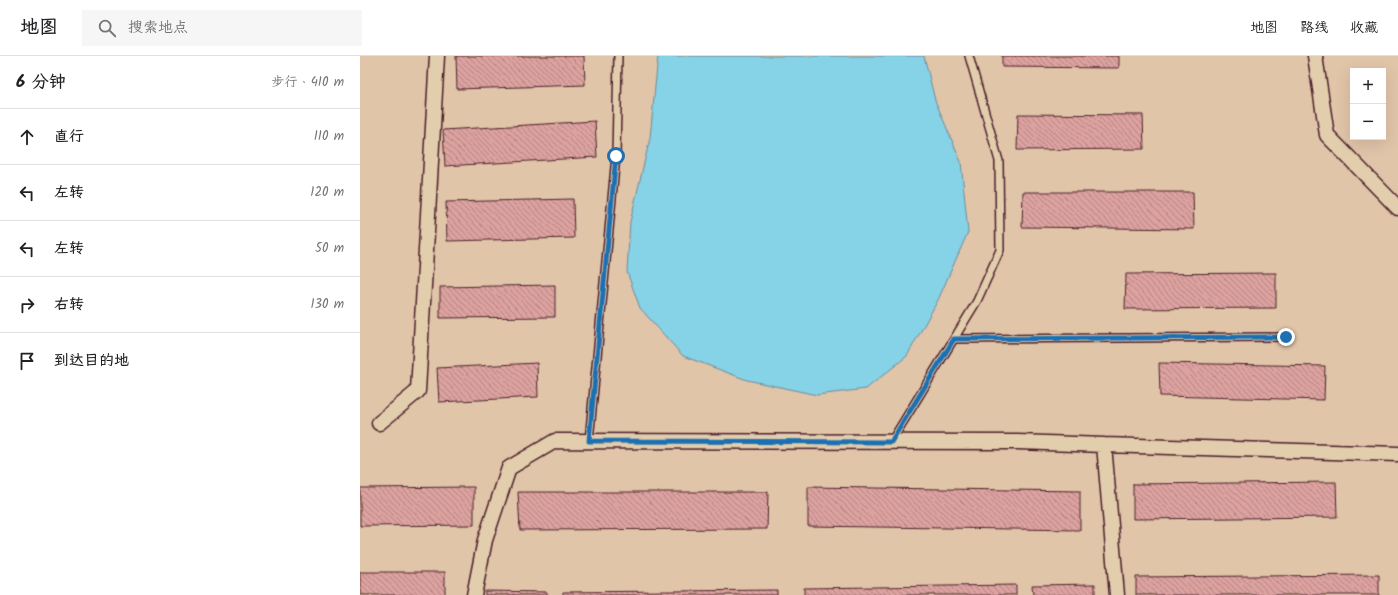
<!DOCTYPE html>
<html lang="zh">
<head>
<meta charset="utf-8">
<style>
  :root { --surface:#fff; --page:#f6f6f6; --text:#202124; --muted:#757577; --line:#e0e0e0 }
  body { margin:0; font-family:Kalam,"LXGW WenKai TC",sans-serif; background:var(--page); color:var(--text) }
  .controls { position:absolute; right:12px; top:12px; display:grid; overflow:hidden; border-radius:0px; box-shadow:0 4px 16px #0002 }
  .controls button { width:36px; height:36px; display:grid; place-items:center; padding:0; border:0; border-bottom:1px solid var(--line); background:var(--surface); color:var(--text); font:20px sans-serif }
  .stop { position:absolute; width:12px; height:12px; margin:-9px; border:3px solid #1f6fb2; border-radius:50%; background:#fff }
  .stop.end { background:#1f6fb2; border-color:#fff; box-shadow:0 1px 4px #0008 }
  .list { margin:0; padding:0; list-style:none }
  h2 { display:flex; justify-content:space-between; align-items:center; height:52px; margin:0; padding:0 16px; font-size:17px }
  h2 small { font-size:13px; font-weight:400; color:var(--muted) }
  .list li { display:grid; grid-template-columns:26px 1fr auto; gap:12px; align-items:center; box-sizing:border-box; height:56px; padding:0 16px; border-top:1px solid var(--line) }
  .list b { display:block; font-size:15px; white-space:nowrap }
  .list em { font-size:13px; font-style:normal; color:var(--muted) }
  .icon { flex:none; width:22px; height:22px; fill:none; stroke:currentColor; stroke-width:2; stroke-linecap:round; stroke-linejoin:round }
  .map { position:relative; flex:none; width:1038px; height:539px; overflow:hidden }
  header { display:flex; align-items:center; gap:24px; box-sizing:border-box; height:56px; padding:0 20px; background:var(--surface); border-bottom:1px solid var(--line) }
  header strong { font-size:19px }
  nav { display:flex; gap:22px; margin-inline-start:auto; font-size:14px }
  .search { width:280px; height:36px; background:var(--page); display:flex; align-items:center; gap:10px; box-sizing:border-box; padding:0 14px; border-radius:0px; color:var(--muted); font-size:15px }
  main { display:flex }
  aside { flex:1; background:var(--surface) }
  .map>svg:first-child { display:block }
</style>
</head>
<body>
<header>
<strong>地图</strong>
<div class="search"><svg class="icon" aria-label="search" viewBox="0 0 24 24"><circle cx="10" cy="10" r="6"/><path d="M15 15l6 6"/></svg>搜索地点</div>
<nav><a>地图</a><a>路线</a><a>收藏</a></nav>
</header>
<main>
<aside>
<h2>6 分钟<small>步行 · 410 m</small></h2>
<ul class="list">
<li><svg class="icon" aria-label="ahead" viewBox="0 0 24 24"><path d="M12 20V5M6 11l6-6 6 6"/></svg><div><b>直行</b></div><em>110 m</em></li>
<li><svg class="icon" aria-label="left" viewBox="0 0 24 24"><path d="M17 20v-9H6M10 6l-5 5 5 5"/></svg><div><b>左转</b></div><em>120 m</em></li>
<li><svg class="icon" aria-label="left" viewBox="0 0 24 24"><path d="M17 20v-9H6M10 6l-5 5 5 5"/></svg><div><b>左转</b></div><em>50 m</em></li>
<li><svg class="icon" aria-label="right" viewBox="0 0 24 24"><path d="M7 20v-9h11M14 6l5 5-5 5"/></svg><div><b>右转</b></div><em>130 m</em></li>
<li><svg class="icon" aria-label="arrive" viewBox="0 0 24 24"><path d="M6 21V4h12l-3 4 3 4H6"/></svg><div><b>到达目的地</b></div></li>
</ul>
</aside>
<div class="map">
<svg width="1038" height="539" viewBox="0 0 1038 539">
  <defs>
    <pattern id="building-back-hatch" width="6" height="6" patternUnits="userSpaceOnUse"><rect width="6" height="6" fill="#dca29f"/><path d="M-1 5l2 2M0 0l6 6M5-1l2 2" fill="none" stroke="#b48382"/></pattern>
  </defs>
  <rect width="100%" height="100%" fill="#e1c5a9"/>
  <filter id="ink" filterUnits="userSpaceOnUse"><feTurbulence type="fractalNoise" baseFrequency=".025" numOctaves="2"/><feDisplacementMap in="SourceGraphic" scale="8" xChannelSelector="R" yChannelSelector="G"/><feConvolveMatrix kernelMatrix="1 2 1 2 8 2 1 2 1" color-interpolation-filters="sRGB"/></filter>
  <g filter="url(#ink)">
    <!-- water -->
    <path fill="#86d2e6" stroke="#6e8a9b" d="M 298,0 L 564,0 L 575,44 L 601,106 L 608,176 L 578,244 L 547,300 L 506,333 L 457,339 L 387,324 L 323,300 L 280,252 L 267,216 L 270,166 L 290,82 Z"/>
    <!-- building -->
    <path fill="url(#building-back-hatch)" stroke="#4a1f2b" d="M 96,0 L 224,0 L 225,29 L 97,33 Z
      M 642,0 L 759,0 L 759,12 L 642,11 Z
      M 658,58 L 783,59 L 784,93 L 657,94 Z
      M 235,65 L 237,101 L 85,110 L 83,74 Z
      M 663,136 L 833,136 L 834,173 L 662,171 Z
      M 213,143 L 214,182 L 87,185 L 86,146 Z
      M 916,217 L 916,252 L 765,253 L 766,218 Z
      M 195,229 L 195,261 L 80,262 L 80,231 Z
      M 177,307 L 178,341 L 79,346 L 77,312 Z
      M 799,307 L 965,310 L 964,344 L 800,340 Z
      M 976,426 L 977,461 L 773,463 L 773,428 Z
      M 114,431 L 114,469 L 0,470 L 0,432 Z
      M 448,431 L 720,435 L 720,474 L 448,470 Z
      M 158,436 L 408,436 L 407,473 L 160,474 Z
      M 0,516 L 85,516 L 85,539 L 0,539 Z
      M 1019,519 L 1019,539 L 776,539 L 776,521 Z
      M 735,528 L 735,539 L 673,539 L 672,529 Z
      M 656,529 L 656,539 L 444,539 L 444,532 Z
      M 417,534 L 417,539 L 203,539 L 203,536 Z
      M 125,535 L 187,536 L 187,539 L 125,539 Z"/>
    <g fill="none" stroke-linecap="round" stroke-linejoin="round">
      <defs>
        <path id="lane" d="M 594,283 L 926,281
          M 229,385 L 256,100 L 258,0
          M 531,386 L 617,245 L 640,194 L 639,105 L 609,0"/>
        <path id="street" d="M 955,0 L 967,79 L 1038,152
          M 19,367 L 58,335 L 77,0
          M 744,389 L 1038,398
          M 114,539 L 125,484 L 149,412 L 195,385 L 658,386 L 744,389 L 757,539"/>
      </defs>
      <!-- lane casing -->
      <use href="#lane" stroke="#4a1f2b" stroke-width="10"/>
      <!-- street casing -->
      <use href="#street" stroke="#4a1f2b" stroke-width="17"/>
      <!-- lane -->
      <use href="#lane" stroke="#e2ceac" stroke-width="7"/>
      <!-- street -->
      <use href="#street" stroke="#e2ceac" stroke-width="14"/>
    </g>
  </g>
  <g fill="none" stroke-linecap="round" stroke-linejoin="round" filter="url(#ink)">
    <!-- route -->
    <path stroke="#1f6fb2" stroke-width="5" d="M 256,100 L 229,385 L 531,386 L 594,283 L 926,281"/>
  </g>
</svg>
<div class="controls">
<button>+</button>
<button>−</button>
</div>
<div class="stop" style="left:256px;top:100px"></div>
<div class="stop end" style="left:926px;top:281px"></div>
</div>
</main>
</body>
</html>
